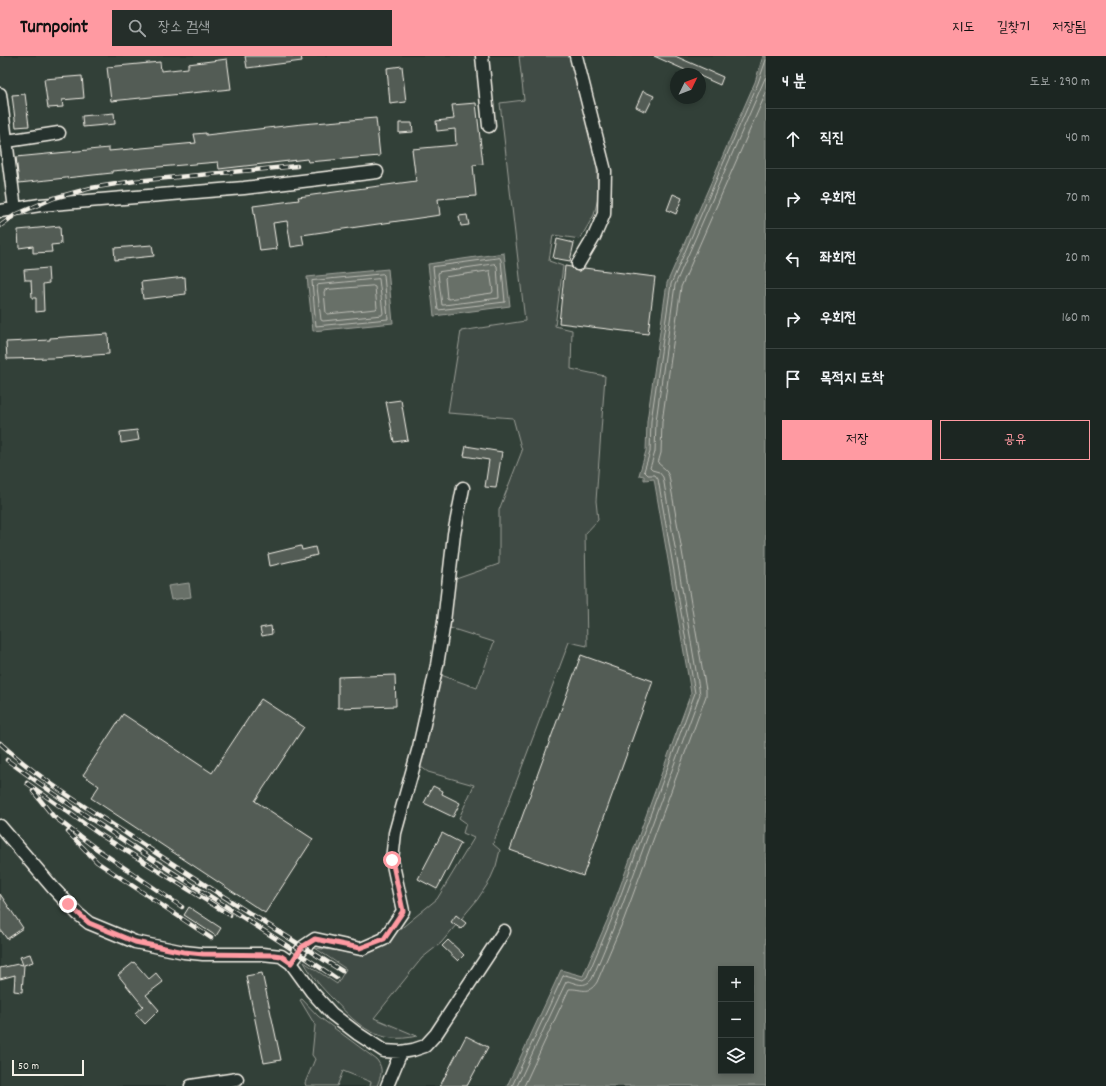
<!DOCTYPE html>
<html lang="ko">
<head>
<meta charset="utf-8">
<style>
  :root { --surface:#1c2622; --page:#252e2a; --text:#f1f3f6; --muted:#a0a5a5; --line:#3a4340; --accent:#ff9aa2 }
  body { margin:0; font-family:Dekko,"Poor Story",sans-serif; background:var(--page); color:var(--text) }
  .controls { position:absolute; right:12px; bottom:12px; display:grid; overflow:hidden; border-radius:0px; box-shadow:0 2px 6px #0003 }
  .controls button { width:36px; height:36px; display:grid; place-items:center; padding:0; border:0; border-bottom:1px solid var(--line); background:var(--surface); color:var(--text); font:20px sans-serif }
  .compass { position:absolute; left:670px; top:12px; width:36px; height:36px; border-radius:50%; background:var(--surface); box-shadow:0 2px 6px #0003; rotate:47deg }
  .scale { position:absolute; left:12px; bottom:10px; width:72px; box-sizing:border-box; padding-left:4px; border:2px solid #f4f1e8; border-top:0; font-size:11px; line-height:14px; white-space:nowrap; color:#f4f1e8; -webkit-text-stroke:3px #26332d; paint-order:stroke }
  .stop { position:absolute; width:12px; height:12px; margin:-9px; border:3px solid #ff9aa2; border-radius:50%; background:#fff }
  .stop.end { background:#ff9aa2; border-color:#fff; box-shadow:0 1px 4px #0008 }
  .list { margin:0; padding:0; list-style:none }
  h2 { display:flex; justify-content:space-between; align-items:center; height:52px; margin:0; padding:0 16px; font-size:17px }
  h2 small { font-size:13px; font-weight:400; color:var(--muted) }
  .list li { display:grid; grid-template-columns:26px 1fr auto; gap:12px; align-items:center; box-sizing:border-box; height:60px; padding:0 16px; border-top:1px solid var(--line) }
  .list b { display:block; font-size:15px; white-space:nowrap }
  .list em { font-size:13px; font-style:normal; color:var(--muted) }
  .actions { display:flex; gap:8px; padding:12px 16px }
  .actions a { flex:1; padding:9px 0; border:1px solid var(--accent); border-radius:0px; text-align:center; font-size:14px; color:var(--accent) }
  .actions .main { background:var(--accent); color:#111 }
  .icon { flex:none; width:22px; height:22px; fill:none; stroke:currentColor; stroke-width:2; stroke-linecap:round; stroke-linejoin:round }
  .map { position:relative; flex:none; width:766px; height:1030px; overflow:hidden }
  header { display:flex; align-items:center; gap:24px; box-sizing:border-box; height:56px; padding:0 20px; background:var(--accent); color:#111 }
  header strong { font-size:19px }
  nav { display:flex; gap:22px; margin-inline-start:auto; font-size:14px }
  .search { width:280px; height:36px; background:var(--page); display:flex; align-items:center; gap:10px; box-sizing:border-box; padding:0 14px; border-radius:0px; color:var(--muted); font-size:15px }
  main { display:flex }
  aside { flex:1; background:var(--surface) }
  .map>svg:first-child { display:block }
</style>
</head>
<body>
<header>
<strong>Turnpoint</strong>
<div class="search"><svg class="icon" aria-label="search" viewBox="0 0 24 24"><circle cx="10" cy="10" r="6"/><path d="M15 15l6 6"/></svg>장소 검색</div>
<nav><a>지도</a><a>길찾기</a><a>저장됨</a></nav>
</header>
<main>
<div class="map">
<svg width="766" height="1030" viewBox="0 0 766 1030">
  <rect width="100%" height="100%" fill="#26332d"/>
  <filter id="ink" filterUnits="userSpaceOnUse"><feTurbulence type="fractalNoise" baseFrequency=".025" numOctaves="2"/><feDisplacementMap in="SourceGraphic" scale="8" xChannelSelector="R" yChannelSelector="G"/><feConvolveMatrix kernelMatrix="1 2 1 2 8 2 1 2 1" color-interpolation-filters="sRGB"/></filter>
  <g filter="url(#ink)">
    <!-- built -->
    <path fill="#333f39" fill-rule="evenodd" d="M 0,0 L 763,0 L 647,365 L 646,395 L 639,419 L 644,420 L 644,424 L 654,422 L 691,637 L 610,858 L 583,920 L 561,914 L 507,1030 L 0,1030 ZM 676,18 L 700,18 L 700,42 L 676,42 Z"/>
    <!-- green -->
    <path fill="#414b45" stroke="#9a9e96" d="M 519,0 L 570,0 L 597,111 L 598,142 L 594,159 L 580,183 L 553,179 L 549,205 L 563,210 L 555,270 L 572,274 L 571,313 L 605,320 L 596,445 L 598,464 L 585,478 L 587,590 L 569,586 L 493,788 L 500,794 L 496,810 L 489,826 L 477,844 L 441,887 L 422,902 L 374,962 L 417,980 C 379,989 359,971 334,944 C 321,931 313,922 304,906 L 337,928 L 346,913 L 315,892 L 348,896 L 382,888 L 437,843 L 474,782 L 463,777 L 466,767 L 459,762 L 474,729 L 428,716 L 421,711 L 421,705 L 441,619 L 477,632 L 494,586 L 447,571 L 456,523 L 499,508 L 499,454 L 522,395 L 513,362 L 448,357 L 461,275 L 525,265 L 500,47 L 524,44 Z
      M 302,943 L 318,960 L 377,1004 C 384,1014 381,1019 377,1030 L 370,1030 L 371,1026 L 343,1015 L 337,1030 L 306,1030 L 305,1027 L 315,1003 L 312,999 L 315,969 L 300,944 Z"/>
    <!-- water -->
    <path fill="#676f68" stroke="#9fa39b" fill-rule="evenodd" d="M 763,0 L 766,0 L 766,1030 L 507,1030 L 561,914 L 583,920 L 610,858 L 691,637 L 654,423 L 644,424 L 644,420 L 639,419 L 646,395 L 647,365 L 667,227 L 755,26 ZM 721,913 L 751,913 L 751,1015 L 721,1015 Z
      M 504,197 L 510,250 L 434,260 L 428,208 Z
      M 388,213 L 393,267 L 313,275 L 307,221 Z
      M 189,527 L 191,541 L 171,544 L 168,530 Z"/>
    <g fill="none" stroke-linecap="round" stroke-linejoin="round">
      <!-- shore -->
      <path stroke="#bcbdb5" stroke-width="1" d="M 500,202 L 501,204 L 505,246 L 438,254 L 433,211 Z
        M 495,208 L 497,210 L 499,242 L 444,249 L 442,249 L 438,218 L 439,216 Z
        M 490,215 L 493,235 L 492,237 L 449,243 L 447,242 L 445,222 L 446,221 Z
        M 383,218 L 384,219 L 388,263 L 316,270 L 312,225 Z
        M 379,223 L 383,257 L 382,259 L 323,265 L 321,264 L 317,231 L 318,229 Z
        M 373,230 L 375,231 L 377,252 L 376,253 L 328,258 L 326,257 L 324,236 L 325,234 Z
        M 512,1030 L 563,920 L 565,919 L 583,924 L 587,921 L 613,860 L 695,637 L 658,423 L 655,419 L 648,419 L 644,415 L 650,396 L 651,365 L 671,228 L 758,27 L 766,4
        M 517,1030 L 566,926 L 568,925 C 577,928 585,932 592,923 L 618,861 L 700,638 L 663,421 L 659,416 L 652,414 L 650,412 L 655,396 L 656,365 L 675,229 L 766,20
        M 524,1030 L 569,933 C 581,932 588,940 597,926 L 624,863 L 706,640 L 706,634 L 669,420 L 665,413 L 658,407 L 661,397 L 662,366 L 681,231 L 766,37"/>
    </g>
    <!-- building -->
    <path fill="#525c55" stroke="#f4f1e8" d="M 245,0 L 301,0 L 302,5 L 247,12 Z
      M 654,0 L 675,0 L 723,21 L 720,29 L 700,20 L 700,18 L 694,18 Z
      M 227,3 L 231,33 L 111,45 L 107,11 L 160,6 L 161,15 L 188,12 L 188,8 Z
      M 402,10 L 406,46 L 390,48 L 387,12 Z
      M 82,20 L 84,42 L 62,44 L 63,51 L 48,52 L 44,23 Z
      M 643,35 L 654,40 L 646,56 L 636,51 Z
      M 25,38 L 29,70 L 16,71 L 12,39 Z
      M 476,47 L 483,108 L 473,109 L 476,140 L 438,143 L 440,159 L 302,179 L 304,189 L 291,191 L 287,165 L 273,167 L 277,193 L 260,195 L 253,150 L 299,144 L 298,141 L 416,125 L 412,93 L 456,89 L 455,73 L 437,75 L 436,65 L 454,63 L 452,49 Z
      M 114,57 L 115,68 L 83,71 L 82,60 Z
      M 376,62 L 380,100 L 308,106 L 307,103 L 219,113 L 218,106 L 112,115 L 112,117 L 19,127 L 16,101 L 109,92 L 109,95 L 196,87 L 194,78 L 206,77 L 206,79 L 302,68 Z
      M 399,67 L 412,67 L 413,76 L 399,77 Z
      M 673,138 L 682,142 L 676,158 L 667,154 Z
      M 467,159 L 469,169 L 461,170 L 459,160 Z
      M 60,170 L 61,188 L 51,189 L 52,196 L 33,197 L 33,190 L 19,192 L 18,174 Z
      M 557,183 L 574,187 L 570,205 L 553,202 Z
      M 152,189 L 154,200 L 115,204 L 114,192 Z
      M 565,210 L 571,211 L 574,214 L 578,215 L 584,212 L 655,221 L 648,278 L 559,267 Z
      M 48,212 L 49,227 L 43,228 L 44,255 L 36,256 L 36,242 L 32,242 L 31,224 L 25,224 L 24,214 Z
      M 185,221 L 186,238 L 143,243 L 141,226 Z
      M 108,278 L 109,298 L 52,302 L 7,303 L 6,286 L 50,284 L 50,282 Z
      M 401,344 L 408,384 L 394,386 L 386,346 Z
      M 137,374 L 139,384 L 121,387 L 120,376 Z
      M 466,390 L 502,396 L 496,432 L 485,431 L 489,404 L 464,400 Z
      M 301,490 L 302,494 L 315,491 L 317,499 L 270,510 L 268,498 Z
      M 271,570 L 272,578 L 262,580 L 260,572 Z
      M 581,599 L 653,625 L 583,820 L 510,794 Z
      M 395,619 L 396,650 L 338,652 L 338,621 Z
      M 261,643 L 304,671 L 255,745 L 313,783 L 265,857 L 91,742 L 99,730 L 83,719 L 123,658 L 212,717 Z
      M 433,730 L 443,735 L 442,738 L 460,747 L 453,761 L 424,747 Z
      M 442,777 L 461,787 L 437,833 L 418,823 Z
      M 0,838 L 23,872 L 7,883 L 0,873 Z
      M 189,851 L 221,872 L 216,880 L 184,859 Z
      M 456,859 L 466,867 L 461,873 L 451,866 Z
      M 448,884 L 464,899 L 458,905 L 442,890 Z
      M 30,898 L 33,906 L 24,909 L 22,936 L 14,935 L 15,919 L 0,923 L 0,912 L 18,908 L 23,909 L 20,901 Z
      M 134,906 L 149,923 L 156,917 L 163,926 L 146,939 L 159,954 L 145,968 L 135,957 L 143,950 L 118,919 Z
      M 262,917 L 281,1004 L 264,1007 L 246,920 Z
      M 466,980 L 488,991 L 467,1030 L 440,1030 Z"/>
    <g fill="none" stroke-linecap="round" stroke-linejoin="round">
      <defs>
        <path id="minor" d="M 482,0 L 489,70
          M 576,0 L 605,115 L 604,158 L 594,181 L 578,208
          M 0,38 L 15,153 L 40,149 L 244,132 L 377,116
          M 7,85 L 59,77
          M 0,155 L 15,153
          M 0,770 L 54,833 L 78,858 L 89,867 L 135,886 L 184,896 L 203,898 L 262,898 L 281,900 L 291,907 L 312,936 L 332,958 L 358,978 L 384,995 L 401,996 L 413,994 L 425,990 L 436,978 L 504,875
          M 291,907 L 303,891 L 315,883 L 361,893 L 384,883 L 403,855 L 392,804 L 395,777 L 419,691 L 437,609 L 444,566 L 454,478 L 463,432
          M 191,1030 L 237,1023
          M 387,1030 L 401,996"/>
      </defs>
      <!-- minor casing -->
      <use href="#minor" stroke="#f4f1e8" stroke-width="15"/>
      <!-- minor -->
      <use href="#minor" stroke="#26332d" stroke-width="12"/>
      <defs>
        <path id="rail" d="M 0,170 L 15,159 L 54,142 L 91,132 L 135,125 L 297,110
          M 0,687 C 39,723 86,751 130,780 C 200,826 271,871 342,915
          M 7,704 C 113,782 227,849 336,922
          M 27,727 L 99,778 L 230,859
          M 33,735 L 53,760 L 94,791 L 182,851
          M 68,776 L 97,806 L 211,882"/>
      </defs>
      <!-- rail casing -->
      <use href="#rail" stroke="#f4f1e8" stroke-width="4.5"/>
      <!-- rail -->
      <use href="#rail" stroke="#26332d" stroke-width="3" stroke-dasharray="9" stroke-linecap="butt"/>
    </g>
  </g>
  <g fill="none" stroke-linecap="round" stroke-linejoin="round" filter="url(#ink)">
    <!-- route -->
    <path stroke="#ff9aa2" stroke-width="5" d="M 68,848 L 89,867 L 135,886 L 184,896 L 203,898 L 274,899 L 281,900 L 291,907 L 302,891 L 315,883 L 360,892 L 384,883 L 403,855 L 392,804"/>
  </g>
</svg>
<div class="controls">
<button>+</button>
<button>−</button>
<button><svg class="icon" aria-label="layers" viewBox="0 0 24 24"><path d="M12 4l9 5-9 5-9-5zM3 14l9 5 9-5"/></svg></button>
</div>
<svg class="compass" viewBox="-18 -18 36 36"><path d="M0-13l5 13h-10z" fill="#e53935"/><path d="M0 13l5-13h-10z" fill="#a0a5a5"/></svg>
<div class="scale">50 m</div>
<div class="stop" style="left:392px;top:804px"></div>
<div class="stop end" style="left:68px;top:848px"></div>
</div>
<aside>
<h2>4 분<small>도보 · 290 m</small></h2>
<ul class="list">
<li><svg class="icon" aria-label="ahead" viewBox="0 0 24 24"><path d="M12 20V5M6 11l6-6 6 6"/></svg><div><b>직진</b></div><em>40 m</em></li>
<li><svg class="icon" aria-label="right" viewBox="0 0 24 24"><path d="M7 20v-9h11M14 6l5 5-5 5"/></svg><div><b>우회전</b></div><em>70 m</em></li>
<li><svg class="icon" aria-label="left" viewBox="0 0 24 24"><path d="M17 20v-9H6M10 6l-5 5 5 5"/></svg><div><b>좌회전</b></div><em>20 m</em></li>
<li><svg class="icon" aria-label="right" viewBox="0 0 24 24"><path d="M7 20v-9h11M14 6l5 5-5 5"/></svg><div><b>우회전</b></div><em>160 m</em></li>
<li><svg class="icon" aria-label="arrive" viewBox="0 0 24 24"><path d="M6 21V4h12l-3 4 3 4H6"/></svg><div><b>목적지 도착</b></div></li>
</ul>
<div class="actions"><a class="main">저장</a><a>공유</a></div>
</aside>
</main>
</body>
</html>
